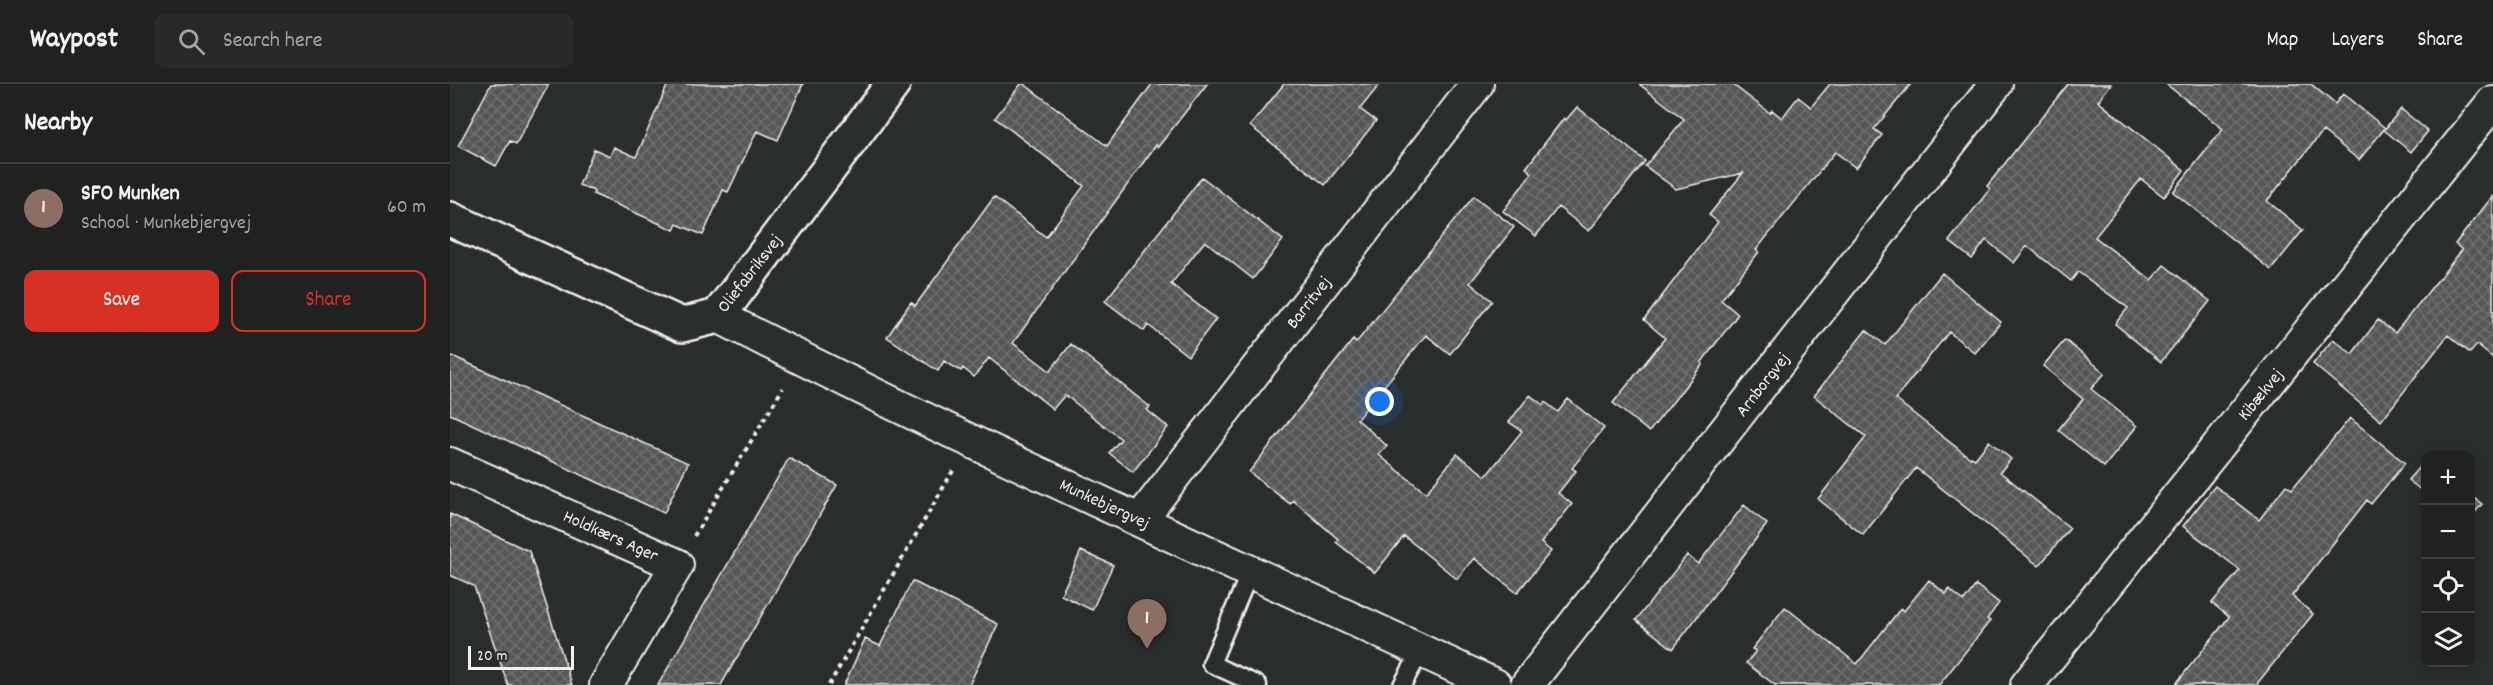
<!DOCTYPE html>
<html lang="en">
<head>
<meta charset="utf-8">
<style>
  :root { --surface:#202222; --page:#282a2a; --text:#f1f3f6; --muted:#a2a4a5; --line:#3d3f40; --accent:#d93025 }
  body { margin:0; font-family:Dekko,sans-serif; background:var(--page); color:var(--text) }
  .controls { position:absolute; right:18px; bottom:18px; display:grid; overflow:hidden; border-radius:12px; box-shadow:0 3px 9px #0003 }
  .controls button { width:54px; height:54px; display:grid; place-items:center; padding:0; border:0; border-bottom:2px solid var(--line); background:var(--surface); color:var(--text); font:30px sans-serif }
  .scale { position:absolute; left:18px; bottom:15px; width:106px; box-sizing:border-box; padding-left:6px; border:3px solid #f4f1e8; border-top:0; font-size:16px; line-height:21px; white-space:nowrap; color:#f4f1e8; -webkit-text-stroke:4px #2a2d2e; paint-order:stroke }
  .you { position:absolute; left:930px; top:318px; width:21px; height:21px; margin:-15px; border:4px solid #fff; border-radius:50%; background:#1a73e8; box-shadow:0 0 0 9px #1a73e833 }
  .badge { display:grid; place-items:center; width:39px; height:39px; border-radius:50%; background:var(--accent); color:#fff; font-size:20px; font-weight:700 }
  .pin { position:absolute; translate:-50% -50px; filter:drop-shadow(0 2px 3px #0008) }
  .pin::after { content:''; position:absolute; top:32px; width:21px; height:18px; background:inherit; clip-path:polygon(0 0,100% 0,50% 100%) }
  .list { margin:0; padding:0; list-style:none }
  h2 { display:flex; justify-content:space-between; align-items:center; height:78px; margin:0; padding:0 24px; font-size:26px }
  h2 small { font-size:20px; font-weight:400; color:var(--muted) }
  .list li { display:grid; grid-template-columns:39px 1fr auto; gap:18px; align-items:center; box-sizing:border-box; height:90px; padding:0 24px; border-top:2px solid var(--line) }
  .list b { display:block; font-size:22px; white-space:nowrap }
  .list p { margin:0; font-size:20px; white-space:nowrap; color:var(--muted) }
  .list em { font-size:20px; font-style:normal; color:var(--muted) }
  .actions { display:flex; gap:12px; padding:18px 24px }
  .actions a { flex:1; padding:14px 0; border:2px solid var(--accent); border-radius:12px; text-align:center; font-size:21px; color:var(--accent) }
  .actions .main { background:var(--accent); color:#fff }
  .icon { flex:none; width:33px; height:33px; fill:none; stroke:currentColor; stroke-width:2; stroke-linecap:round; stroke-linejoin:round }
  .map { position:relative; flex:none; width:2043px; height:601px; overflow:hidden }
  header { display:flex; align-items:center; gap:36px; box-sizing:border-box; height:84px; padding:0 30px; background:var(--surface); border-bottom:2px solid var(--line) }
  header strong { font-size:28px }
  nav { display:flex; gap:33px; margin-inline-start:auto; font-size:21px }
  .search { width:420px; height:54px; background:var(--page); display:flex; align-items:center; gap:15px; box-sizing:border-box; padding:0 21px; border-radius:12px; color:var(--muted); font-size:22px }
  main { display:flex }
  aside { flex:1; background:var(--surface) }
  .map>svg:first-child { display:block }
</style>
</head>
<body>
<header>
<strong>Waypost</strong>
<div class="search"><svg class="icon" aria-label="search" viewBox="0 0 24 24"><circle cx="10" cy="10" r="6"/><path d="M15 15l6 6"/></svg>Search here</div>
<nav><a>Map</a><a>Layers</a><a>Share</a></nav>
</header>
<main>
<aside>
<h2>Nearby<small></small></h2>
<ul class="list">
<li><span class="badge" style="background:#8d6e63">1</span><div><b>SFO Munken</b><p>School · Munkebjergvej</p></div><em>60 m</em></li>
</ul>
<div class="actions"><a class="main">Save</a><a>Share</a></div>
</aside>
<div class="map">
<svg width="2043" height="601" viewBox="0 0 2043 601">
  <defs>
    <pattern id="building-cross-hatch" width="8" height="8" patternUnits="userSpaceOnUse" patternTransform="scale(1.5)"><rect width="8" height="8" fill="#555756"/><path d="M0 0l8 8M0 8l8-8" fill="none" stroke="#6e706e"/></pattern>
  </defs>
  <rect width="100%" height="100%" fill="#2a2d2e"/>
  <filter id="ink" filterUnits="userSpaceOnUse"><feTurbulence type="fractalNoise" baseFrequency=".0167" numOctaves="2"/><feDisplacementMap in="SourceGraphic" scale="12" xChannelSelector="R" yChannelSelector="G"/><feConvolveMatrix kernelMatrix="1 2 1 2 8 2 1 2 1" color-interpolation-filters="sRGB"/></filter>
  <g filter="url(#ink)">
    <!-- building -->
    <path fill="url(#building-cross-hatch)" stroke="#f4f1e8" stroke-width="1.5" d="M 41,0 L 99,0 L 66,60 L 60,57 L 46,82 L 8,62 Z
      M 218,0 L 353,0 L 328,56 L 307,47 L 278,108 L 273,106 L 253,151 L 227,140 L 224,146 L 143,110 L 144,107 L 129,101 L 144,65 L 160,72 L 164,63 L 186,73 Z
      M 571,0 L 574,0 L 657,62 L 702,0 L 757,0 L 708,63 L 706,61 L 563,259 L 600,287 L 621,260 L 700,323 L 697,326 L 718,343 L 683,388 L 659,369 L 671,355 L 615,311 L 603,325 L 539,274 L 524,293 L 513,284 L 511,287 L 494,277 L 488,287 L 437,253 L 461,218 L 465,222 L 544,113 L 596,153 L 634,102 L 545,34 Z
      M 834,0 L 930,0 L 910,25 L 926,37 L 875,101 L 800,42 Z
      M 1189,0 L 1282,0 L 1320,29 L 1322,26 L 1332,34 L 1348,13 L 1361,23 L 1380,0 L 1461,0 L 1424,45 L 1432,51 L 1406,84 L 1385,68 L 1306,166 L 1309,168 L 1271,216 L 1288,230 L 1251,279 L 1253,280 L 1199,348 L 1163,319 L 1215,254 L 1194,236 L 1268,138 L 1259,131 L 1293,89 L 1226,105 L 1195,82 L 1234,35 Z
      M 1618,0 L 1661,0 L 1648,17 L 1734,86 L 1714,113 L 1691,95 L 1645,153 L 1701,196 L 1714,181 L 1760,217 L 1711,278 L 1665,240 L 1678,224 L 1628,188 L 1621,197 L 1577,162 L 1564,179 L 1536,156 L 1522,175 L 1499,157 L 1540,105 L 1537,102 Z
      M 1716,0 L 1861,0 L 1885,20 L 1893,10 L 1935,44 L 1909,76 L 1873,47 L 1817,117 L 1853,146 L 1821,186 L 1723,108 L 1773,45 Z
      M 1127,23 L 1195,77 L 1139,147 L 1108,123 L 1086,152 L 1053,127 L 1082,89 L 1076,84 L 1114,34 L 1116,36 Z
      M 1951,25 L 1978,47 L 1961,68 L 1934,46 Z
      M 752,93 L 833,156 L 803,195 L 755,157 L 721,200 L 766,235 L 738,272 L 698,241 L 694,247 L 655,217 Z
      M 1024,112 L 1064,143 L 1020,199 L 1042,217 L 1000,270 L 976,251 L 907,335 L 937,362 L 929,371 L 976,409 L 1007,370 L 1036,392 L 1072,347 L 1059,338 L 1080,311 L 1093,321 L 1095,318 L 1108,328 L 1118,315 L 1154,344 L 1122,384 L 1126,387 L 1108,409 L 1122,420 L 1091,459 L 1101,467 L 1067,509 L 1024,474 L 1007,495 L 954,452 L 925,489 L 886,458 L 888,455 L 843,416 L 840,420 L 799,388 L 903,256 L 906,259 Z
      M 2043,112 L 2043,274 L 2027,261 L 2020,269 L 1998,251 L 1931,337 L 1863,280 L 1883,255 L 1902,270 L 1928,236 L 1945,249 L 2012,166 L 2005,160 Z
      M 1492,189 L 1551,238 L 1525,269 L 1499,248 L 1445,315 L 1520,374 L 1521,373 L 1525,375 L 1539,357 L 1561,375 L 1550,388 L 1620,444 L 1589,482 L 1466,384 L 1413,451 L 1368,415 L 1416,353 L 1364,312 L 1416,246 L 1435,261 Z
      M 1615,256 L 1655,289 L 1641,305 L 1687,342 L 1654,383 L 1608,346 L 1633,315 L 1593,282 Z
      M 0,271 L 238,379 L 214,429 L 0,330 Z
      M 1900,334 L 1955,379 L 1921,420 L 1917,416 L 1842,512 L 1863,530 L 1806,601 L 1725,601 L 1779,533 L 1762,519 L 1790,486 L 1733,442 L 1765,402 L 1809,436 L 1836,401 L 1842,405 Z
      M 339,374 L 387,401 L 271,601 L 208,601 Z
      M 1976,375 L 1976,410 L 1958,396 Z
      M 2020,411 L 2032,420 L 2020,434 Z
      M 1294,421 L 1317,440 L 1223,565 L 1186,536 L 1237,471 L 1248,480 Z
      M 0,430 L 79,467 L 122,601 L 58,601 L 24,502 L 0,491 Z
      M 631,467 L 663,481 L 642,526 L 611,511 Z
      M 1479,496 L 1496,510 L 1499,505 L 1514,517 L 1526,501 L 1549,519 L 1537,535 L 1540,537 L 1489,601 L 1325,601 L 1296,579 L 1306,567 L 1302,565 L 1335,523 L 1407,580 L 1451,524 L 1454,527 Z
      M 462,497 L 548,540 L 519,601 L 394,601 L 415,555 L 430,562 Z"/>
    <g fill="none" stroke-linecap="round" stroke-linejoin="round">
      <defs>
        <path id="service" d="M 800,488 L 761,580 L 808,601
          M 952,601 L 971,567"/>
        <path id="minor" d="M 268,232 C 523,363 785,480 1045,601
          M 0,380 L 227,481 L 156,601
          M 690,436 L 1027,0
          M 1077,601 L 1546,0
          M 1577,601 L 2043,18"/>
        <path id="tertiary" d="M 0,135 L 232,241 L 268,232 L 443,0"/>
      </defs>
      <!-- service casing -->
      <use href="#service" stroke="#f4f1e8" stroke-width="21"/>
      <!-- minor casing -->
      <use href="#minor" stroke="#f4f1e8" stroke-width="36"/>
      <!-- tertiary casing -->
      <use href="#tertiary" stroke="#f4f1e8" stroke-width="38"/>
      <!-- path -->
      <path stroke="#f4f1e8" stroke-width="4" stroke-dasharray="4.5 4.5" stroke-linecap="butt" d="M 244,452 L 333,304
        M 379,601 L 504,385"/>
      <!-- service -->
      <use href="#service" stroke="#2a2d2e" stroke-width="16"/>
      <!-- minor -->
      <use href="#minor" stroke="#2a2d2e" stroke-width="32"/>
      <!-- tertiary -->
      <use href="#tertiary" stroke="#2a2d2e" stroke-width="33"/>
    </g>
  </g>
  <g text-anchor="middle" stroke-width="4.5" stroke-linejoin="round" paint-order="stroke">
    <!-- street labels -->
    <g font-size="18" fill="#f4f1e8" stroke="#2a2d2e">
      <text transform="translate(299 189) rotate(-52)" y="6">Oliefabriksvej</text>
      <text transform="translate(858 218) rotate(-52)" y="6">Barritvej</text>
      <text transform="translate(1312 300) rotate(-52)" y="6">Arnborgvej</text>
      <text transform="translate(1810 310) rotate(-51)" y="6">Kibækvej</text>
      <text transform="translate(655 419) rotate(25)" y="6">Munkebjergvej</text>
      <text transform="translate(161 451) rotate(24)" y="6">Holdkærs Ager</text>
    </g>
  </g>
</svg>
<div class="controls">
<button>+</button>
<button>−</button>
<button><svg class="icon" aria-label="locate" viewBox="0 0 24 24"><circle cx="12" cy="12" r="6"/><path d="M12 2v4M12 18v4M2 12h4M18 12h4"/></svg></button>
<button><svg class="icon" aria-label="layers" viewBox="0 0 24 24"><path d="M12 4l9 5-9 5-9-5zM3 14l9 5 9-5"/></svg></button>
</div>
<div class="scale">20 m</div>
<div class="you"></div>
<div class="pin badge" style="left:697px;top:565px;background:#8d6e63">1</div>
</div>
</main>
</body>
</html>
